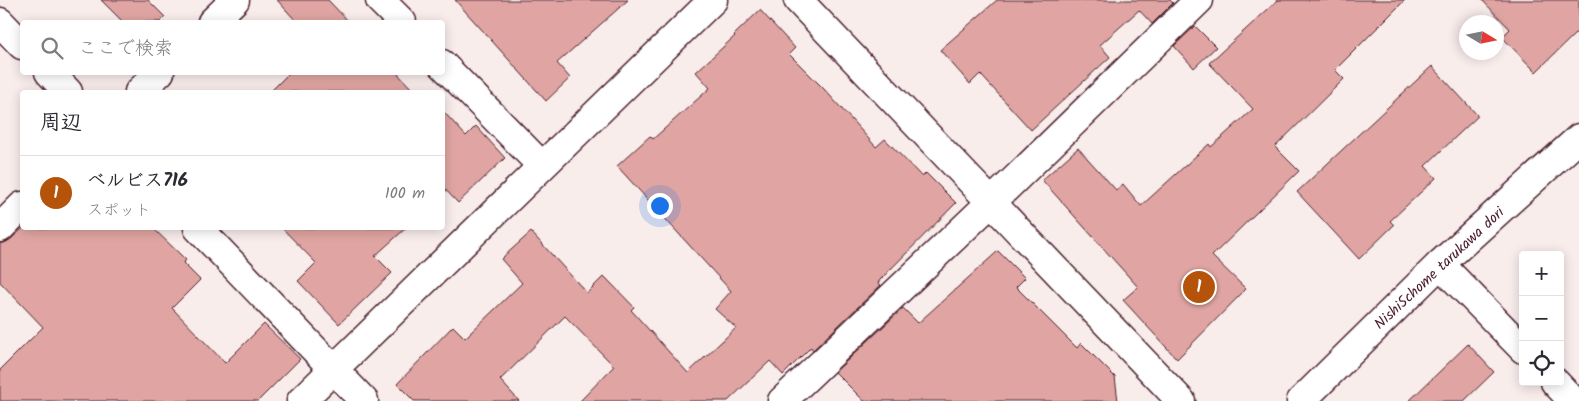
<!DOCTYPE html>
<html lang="ja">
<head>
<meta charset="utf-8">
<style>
  :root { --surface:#fff; --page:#f7f7f7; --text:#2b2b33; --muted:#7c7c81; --line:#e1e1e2; --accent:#b45309 }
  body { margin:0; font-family:Kalam,"Klee One",sans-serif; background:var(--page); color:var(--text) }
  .controls { position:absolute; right:15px; bottom:15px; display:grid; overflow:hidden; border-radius:5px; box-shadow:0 2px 12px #0003 }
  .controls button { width:45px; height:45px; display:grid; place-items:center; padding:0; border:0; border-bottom:1px solid var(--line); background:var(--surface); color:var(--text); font:25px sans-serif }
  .compass { position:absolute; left:1459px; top:15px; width:45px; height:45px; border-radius:50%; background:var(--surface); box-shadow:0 2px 12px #0003; rotate:100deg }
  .you { position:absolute; left:659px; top:205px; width:18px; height:18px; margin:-12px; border:4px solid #fff; border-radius:50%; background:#1a73e8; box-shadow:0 0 0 8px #1a73e833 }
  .badge { display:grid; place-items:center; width:32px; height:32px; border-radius:50%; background:var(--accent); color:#fff; font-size:16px; font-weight:700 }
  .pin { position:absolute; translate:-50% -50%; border:2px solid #fff; box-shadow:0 1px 5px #0006 }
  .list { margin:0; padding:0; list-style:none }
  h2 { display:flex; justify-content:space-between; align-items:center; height:65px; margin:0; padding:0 20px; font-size:21px }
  h2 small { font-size:16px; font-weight:400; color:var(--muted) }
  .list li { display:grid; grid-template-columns:32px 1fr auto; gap:15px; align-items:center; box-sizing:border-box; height:75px; padding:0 20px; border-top:1px solid var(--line) }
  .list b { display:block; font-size:19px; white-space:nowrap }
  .list p { margin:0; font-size:16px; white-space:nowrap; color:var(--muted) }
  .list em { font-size:16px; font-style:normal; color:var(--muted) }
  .icon { flex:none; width:28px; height:28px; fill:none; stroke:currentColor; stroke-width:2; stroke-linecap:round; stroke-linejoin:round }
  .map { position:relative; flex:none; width:1579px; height:401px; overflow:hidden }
  .search { position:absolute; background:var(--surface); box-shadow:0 2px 12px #0003; left:20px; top:20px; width:425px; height:55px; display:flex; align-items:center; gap:12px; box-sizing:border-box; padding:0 18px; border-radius:5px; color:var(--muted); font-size:19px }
  .panel { position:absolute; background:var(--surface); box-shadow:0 2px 12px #0003; left:20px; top:90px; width:425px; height:140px; border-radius:5px }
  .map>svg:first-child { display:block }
</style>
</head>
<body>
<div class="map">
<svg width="1579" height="401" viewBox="0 0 1579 401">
  <rect width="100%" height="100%" fill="#f9edec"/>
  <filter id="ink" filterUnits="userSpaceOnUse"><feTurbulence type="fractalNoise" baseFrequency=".02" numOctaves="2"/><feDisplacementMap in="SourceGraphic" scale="10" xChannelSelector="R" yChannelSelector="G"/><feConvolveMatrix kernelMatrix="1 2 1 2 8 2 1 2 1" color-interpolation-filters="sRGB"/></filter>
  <g filter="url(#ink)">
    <!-- building -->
    <path fill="#e0a5a2" stroke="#4a1f2b" d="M 101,0 L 148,0 L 165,17 L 160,22 L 123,22 Z
      M 277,0 L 328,0 L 349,22 L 297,22 Z
      M 455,0 L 628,0 L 557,63 L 570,78 L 546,101 Z
      M 997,0 L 1170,0 L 1173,3 L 1152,24 L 1139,10 L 1100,45 L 1110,57 L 1031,130 L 980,74 L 970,84 L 940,50 Z
      M 1278,0 L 1405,0 L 1335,70 L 1344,79 L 1275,147 L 1299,171 L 1212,256 L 1246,289 L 1177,359 L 1123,300 L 1138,287 L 1042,180 L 1078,148 L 1116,190 L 1123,184 L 1141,206 L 1209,144 L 1211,147 L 1253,109 L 1209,63 Z
      M 1482,0 L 1579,0 L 1579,30 L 1536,72 L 1502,37 L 1510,29 Z
      M 760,10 L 795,48 L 789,54 L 824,89 L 876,147 L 885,139 L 922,177 L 926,173 L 956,203 L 880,280 L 878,283 L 881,285 L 813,350 L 811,347 L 783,375 L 770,361 L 728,401 L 580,401 L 614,366 L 565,316 L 500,380 L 519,401 L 414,401 L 397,384 L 453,326 L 465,338 L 522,283 L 501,259 L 531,232 L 587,293 L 604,276 L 634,307 L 631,310 L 688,373 L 736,328 L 715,309 L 731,291 L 617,166 L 650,136 L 653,139 L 710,88 L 696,72 L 735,36 L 734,35 Z
      M 1195,26 L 1216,47 L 1194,68 L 1174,46 Z
      M 1432,66 L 1478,116 L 1425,166 L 1436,178 L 1390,221 L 1394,225 L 1359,259 L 1297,192 Z
      M 290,72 L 396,72 L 415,92 L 270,92 Z
      M 442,110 L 466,136 L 476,126 L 505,158 L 458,203 L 442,186 Z
      M 23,228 L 153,228 L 186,260 L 183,263 L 200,280 L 172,308 L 225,363 L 264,324 L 300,359 L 258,401 L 0,401 L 0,370 L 43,327 L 0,282 L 0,243 L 4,243 L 11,239 Z
      M 282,228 L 406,228 L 375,256 L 392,273 L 339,324 L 298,281 L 316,263 Z
      M 998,251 L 1025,278 L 1016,287 L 1077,348 L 1081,343 L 1115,377 L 1118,401 L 864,401 L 835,372 L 903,308 L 918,323 Z
      M 1468,344 L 1494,372 L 1464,401 L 1409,401 Z"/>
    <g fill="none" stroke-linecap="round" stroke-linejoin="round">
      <defs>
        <path id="street" d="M 380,0 L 402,22
          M 798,0 L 1181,401
          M 0,22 L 22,45
          M 212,22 L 235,0
          M 442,64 L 542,166
          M 49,72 L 68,92
          M 139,92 L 160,72
          M 0,228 L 22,206
          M 198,228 L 364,401
          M 1440,264 L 1523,349
          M 1555,382 L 1573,401
          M 301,401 L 713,0
          M 782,401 L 1003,191 L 1199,0"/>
        <path id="secondary" d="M 1301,401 L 1440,264 L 1579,138"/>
      </defs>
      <!-- street casing -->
      <use href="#street" stroke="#4a1f2b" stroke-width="31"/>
      <!-- secondary casing -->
      <use href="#secondary" stroke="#4a1f2b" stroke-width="31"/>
      <!-- street -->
      <use href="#street" stroke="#fff" stroke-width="28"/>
      <!-- secondary -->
      <use href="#secondary" stroke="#fff" stroke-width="28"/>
    </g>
  </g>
  <g text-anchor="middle" stroke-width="4.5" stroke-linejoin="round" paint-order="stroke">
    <!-- street labels -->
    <g font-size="15" fill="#4a1f2b" stroke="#fff">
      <text transform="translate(1439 268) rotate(-43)" y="5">Nishi5chome tarukawa dori</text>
    </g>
  </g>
</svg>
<div class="controls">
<button>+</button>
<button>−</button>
<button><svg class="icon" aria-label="locate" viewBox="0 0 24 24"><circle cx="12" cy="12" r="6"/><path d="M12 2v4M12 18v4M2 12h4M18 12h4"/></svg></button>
</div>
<svg class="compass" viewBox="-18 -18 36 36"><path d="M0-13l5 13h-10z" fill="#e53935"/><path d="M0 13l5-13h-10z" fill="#7c7c81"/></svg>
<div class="you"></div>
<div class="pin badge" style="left:1199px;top:287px">1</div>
<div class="search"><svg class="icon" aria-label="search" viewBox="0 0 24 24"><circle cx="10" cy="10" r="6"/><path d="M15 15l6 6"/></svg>ここで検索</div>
<section class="panel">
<h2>周辺<small></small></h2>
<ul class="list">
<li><span class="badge">1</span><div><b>ベルビス716</b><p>スポット</p></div><em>100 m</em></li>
</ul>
</section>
</div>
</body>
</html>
